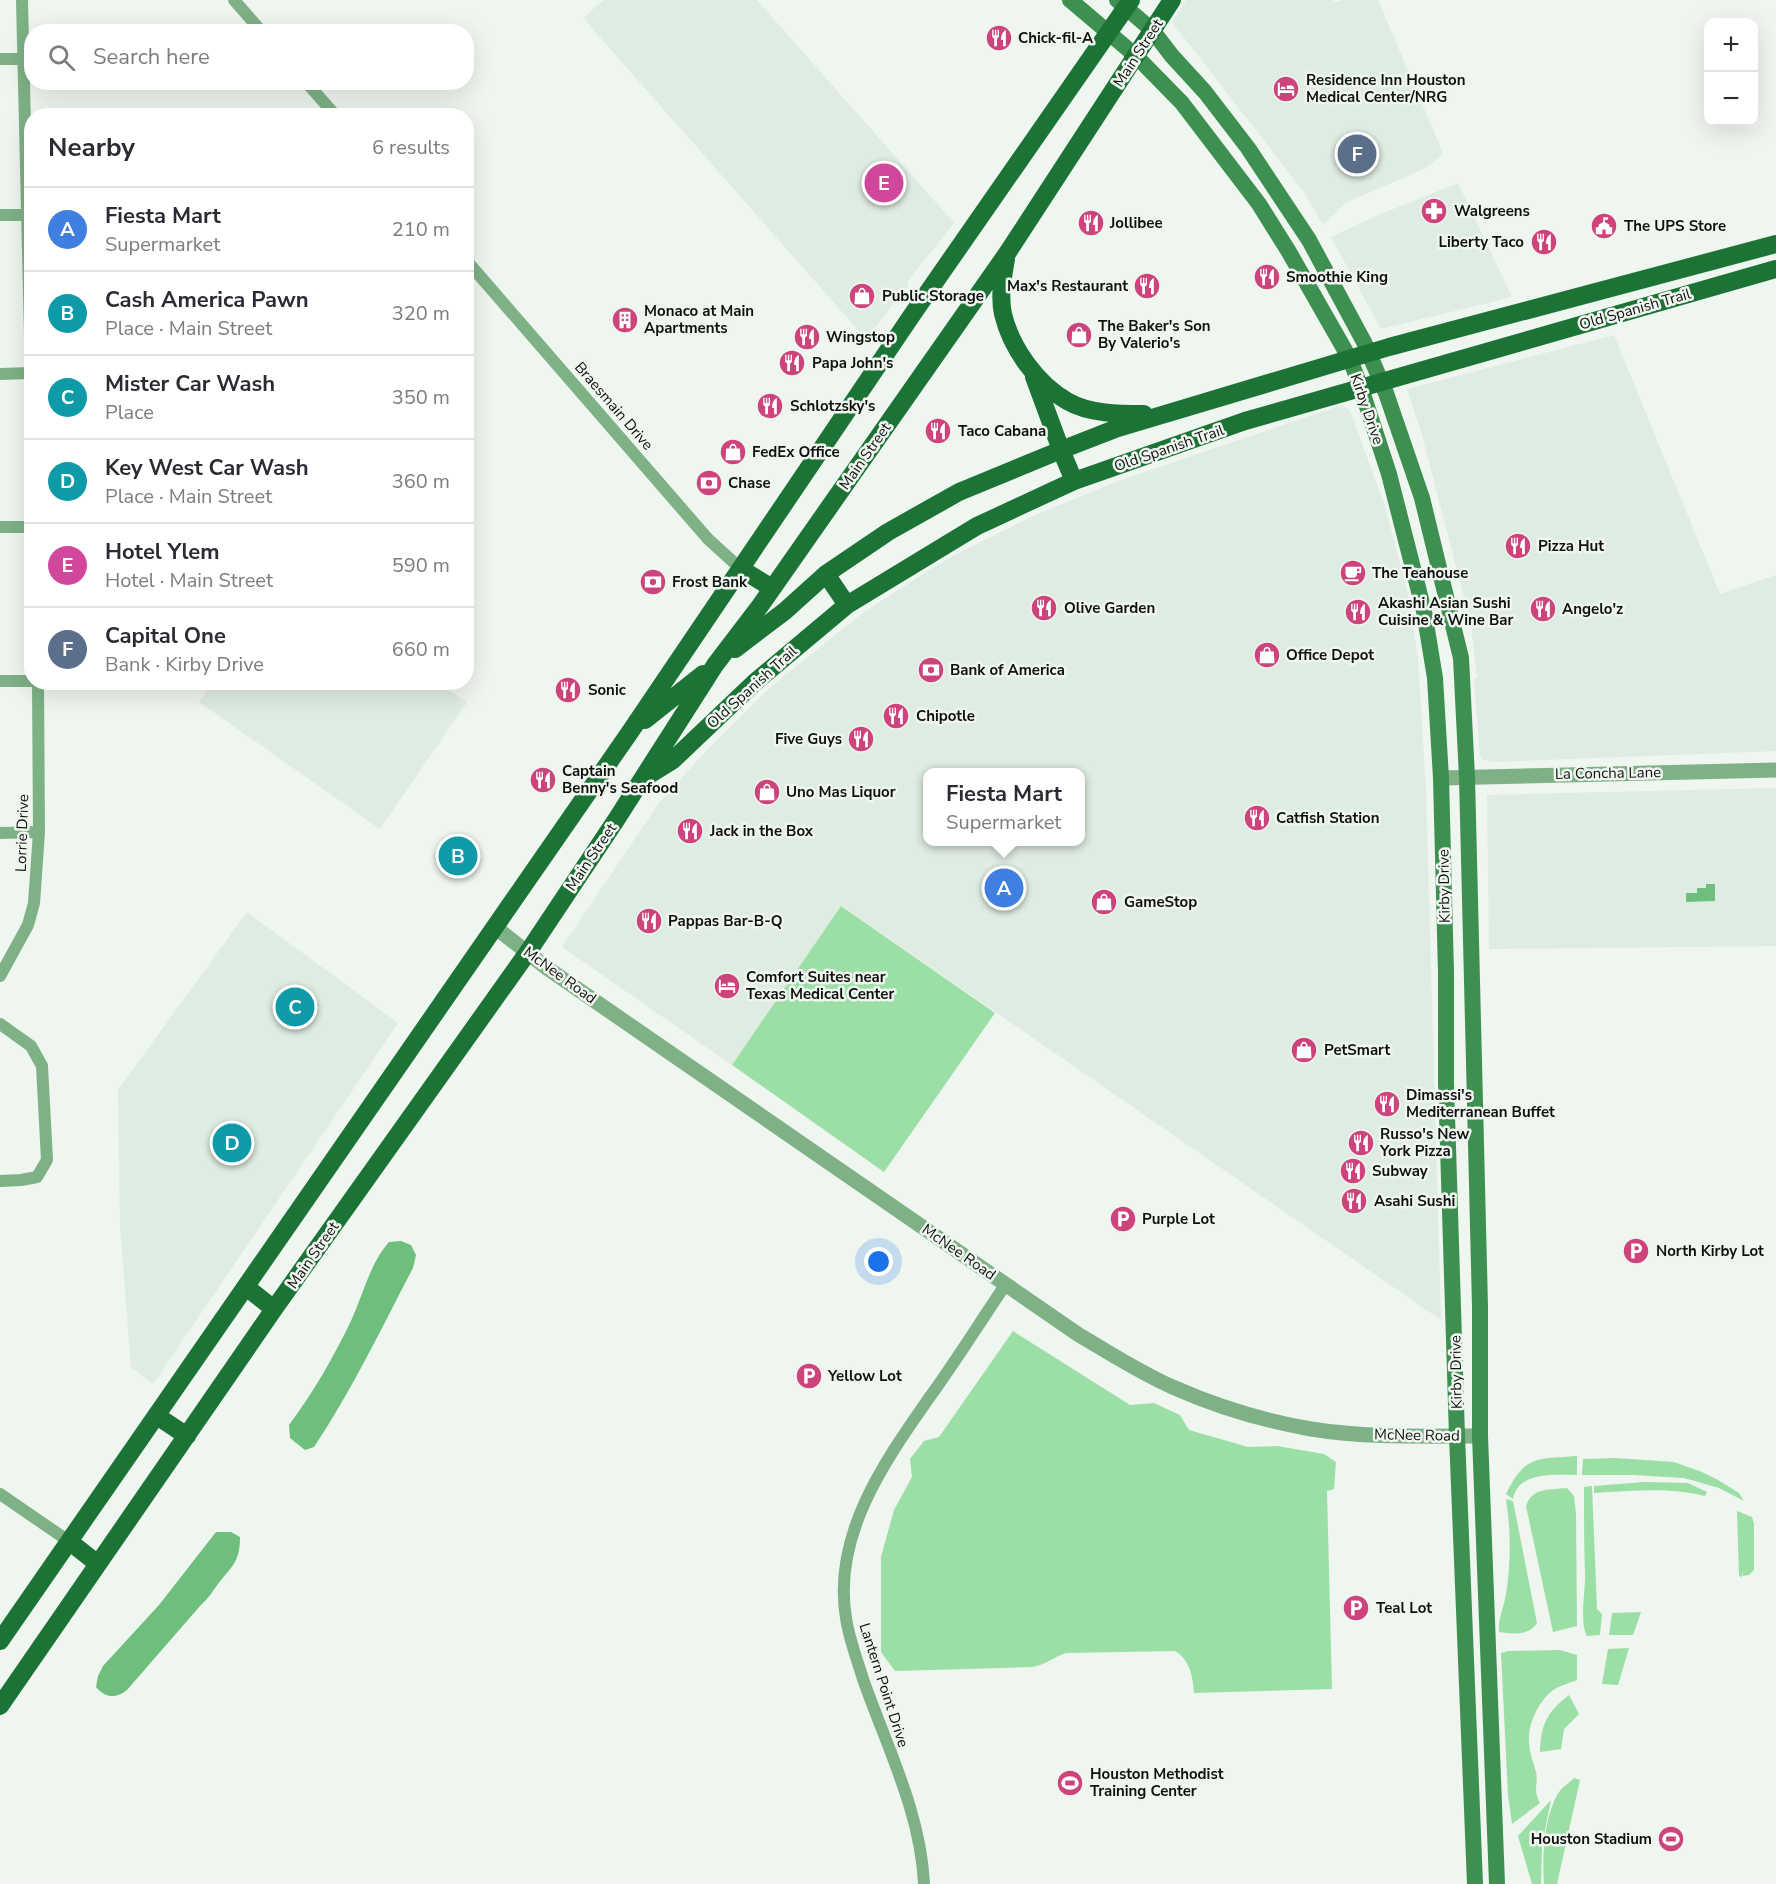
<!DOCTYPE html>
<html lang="en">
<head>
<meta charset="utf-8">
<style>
  :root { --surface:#fff; --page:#f2f2f3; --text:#2b2b33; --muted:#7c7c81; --line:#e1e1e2; --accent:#cd437c }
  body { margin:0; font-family:"Nunito Sans",sans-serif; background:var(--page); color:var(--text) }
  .controls { position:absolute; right:18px; top:18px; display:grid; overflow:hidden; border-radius:12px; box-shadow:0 6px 24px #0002 }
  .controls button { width:54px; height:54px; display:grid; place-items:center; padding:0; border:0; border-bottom:2px solid var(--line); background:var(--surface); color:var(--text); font:30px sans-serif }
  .you { position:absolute; left:879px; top:1262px; width:21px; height:21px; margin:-15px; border:4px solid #fff; border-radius:50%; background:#1a73e8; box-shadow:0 0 0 9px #1a73e833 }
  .badge { display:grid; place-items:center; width:39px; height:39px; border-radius:50%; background:var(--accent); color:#fff; font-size:20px; font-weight:700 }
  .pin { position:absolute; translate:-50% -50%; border:3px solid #fff; box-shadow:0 2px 6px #0006 }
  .popup { position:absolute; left:923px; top:768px; width:162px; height:78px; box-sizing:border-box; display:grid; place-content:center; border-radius:12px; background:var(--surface); filter:drop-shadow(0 2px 4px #0005); font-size:20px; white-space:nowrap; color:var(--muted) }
  .popup b { font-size:22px; color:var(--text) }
  .popup::after { content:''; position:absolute; left:50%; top:100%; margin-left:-12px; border:12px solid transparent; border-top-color:var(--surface) }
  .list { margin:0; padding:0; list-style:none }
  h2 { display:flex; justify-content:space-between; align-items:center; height:78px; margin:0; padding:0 24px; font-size:26px }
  h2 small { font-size:20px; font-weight:400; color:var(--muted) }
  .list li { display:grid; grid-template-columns:39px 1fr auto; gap:18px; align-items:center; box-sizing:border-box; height:84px; padding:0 24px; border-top:2px solid var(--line) }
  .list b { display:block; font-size:22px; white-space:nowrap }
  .list p { margin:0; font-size:20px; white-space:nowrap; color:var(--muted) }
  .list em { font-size:20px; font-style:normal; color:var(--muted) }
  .icon { flex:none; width:33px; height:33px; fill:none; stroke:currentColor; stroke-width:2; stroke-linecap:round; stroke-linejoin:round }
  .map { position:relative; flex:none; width:1776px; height:1884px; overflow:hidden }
  .search { position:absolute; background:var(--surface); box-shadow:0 6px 24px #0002; left:24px; top:24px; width:450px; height:66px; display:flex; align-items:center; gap:15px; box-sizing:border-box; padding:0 21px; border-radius:24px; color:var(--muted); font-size:22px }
  .panel { position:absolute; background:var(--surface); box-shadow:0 6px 24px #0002; left:24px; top:108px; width:450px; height:582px; border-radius:24px }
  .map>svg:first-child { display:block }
</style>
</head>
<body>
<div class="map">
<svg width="1776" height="1884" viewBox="0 0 1776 1884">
  <rect width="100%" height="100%" fill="#eff5ef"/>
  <!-- built -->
  <path fill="#dfece1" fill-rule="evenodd" d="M 604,0 L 757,0 L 954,223 L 907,282 L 909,284 L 866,339 L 583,18 Z
    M 1186,0 L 1332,0 L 1336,2 L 1343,0 L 1378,0 L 1443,153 L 1428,167 L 1345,203 L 1323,225 L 1304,192 L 1172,22 Z
    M 1458,183 L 1512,297 L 1381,329 L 1331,237 L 1376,216 Z
    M 1614,335 L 1720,594 L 1776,575 L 1776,751 L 1495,762 L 1483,760 L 1480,756 L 1474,679 L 1477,678 L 1471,625 L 1423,438 L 1407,389 Z
    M 1342,405 L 1350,411 L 1385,506 L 1409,598 L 1418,659 L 1426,790 L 1441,1320 L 842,906 L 732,1065 L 562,947 L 659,803 L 708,749 L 773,685 L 864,612 L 945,560 L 1033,516 L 1121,480 ZM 928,772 L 1080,772 L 1080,842 L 928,842 Z
    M 213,683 L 439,683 L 467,702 L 380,829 L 199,702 Z
    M 1776,788 L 1776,946 L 1489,949 L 1487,795 Z
    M 247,912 L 398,1023 L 153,1384 L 131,1367 L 120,1225 L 118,1090 Z"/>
  <!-- green -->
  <path fill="#9bdfa6" d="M 841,906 L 995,1013 L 884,1172 L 732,1065 Z
    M 1013,1331 L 1130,1405 L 1154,1403 L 1180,1415 L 1189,1430 L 1248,1447 L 1277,1446 L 1324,1454 L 1336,1462 L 1334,1489 L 1327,1491 L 1332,1689 L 1194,1693 C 1193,1677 1190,1660 1175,1651 L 1066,1653 C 1054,1657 1045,1665 1032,1667 L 895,1671 L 881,1652 L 881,1557 L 894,1510 L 912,1477 L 910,1459 L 924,1441 L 939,1437 Z
    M 1577,1456 L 1577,1475 C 1555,1475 1518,1471 1513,1499 L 1506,1494 C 1525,1455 1537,1459 1577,1456 Z
    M 1615,1458 L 1674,1462 L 1702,1472 L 1718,1480 L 1739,1493 L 1744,1501 L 1719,1488 L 1684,1478 L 1633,1475 L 1582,1475 L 1583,1459 Z
    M 1644,1482 L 1688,1483 L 1707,1492 L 1705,1496 C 1668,1487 1632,1491 1594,1493 L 1594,1486 Z
    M 1592,1486 L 1597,1609 L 1602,1614 L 1600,1635 L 1587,1636 C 1579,1623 1586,1588 1585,1572 C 1584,1543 1584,1516 1584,1487 Z
    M 1567,1488 L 1574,1496 L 1576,1515 L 1577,1626 L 1553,1632 L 1526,1506 C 1532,1487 1550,1490 1567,1488 Z
    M 1506,1499 L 1513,1501 L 1537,1623 C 1529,1636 1512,1634 1499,1632 C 1498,1618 1504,1607 1506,1594 C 1511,1563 1511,1530 1506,1499 Z
    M 1737,1511 L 1752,1517 L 1754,1524 L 1754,1570 L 1749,1575 L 1743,1576 L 1742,1571 L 1742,1577 L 1739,1576 Z
    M 1641,1612 L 1633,1635 L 1609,1635 L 1612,1613 Z
    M 1629,1648 L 1618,1685 L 1602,1684 L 1608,1649 Z
    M 1560,1650 L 1577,1655 L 1577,1680 C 1569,1683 1559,1686 1552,1691 C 1539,1701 1528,1724 1529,1740 C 1529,1752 1533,1761 1536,1772 C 1539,1784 1532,1788 1540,1803 L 1512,1824 L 1508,1795 L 1501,1653 L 1508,1651 Z
    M 1569,1695 L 1579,1714 L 1564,1729 L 1561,1749 L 1540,1752 C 1541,1724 1547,1712 1569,1695 Z
    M 1574,1778 L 1580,1780 L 1557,1884 L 1544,1884 C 1542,1857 1544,1819 1557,1795 C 1561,1788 1569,1783 1574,1778 Z
    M 1551,1800 L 1542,1845 L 1541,1884 L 1532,1884 L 1518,1836 Z"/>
  <!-- water -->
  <path fill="#6ebf7e" d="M 1706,884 L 1715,884 L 1715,901 L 1686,902 L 1686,893 L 1697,893 L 1697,888 L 1706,888 Z
    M 401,1241 L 411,1245 L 416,1255 L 413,1268 C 381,1329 352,1390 314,1447 L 305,1450 L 290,1438 L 289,1425 C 313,1393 333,1358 351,1321 C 363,1295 370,1263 389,1242 Z
    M 216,1532 L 231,1532 L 240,1537 C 240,1562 232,1566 218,1584 C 212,1592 208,1599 200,1606 L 127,1690 C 116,1699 105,1698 96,1687 L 98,1676 L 103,1666 L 159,1605 Z"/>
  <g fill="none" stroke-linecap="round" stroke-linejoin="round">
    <!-- minor -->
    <path stroke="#7eb186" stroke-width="12" d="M 22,0 L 32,419
      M 234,0 L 262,32
      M 0,59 L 24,59
      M 306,82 L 336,116
      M 0,215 L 27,215
      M 466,260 L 708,539 L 741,569
      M 0,374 L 31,373
      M 0,527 L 32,527
      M 0,681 L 32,681
      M 0,833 L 39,832
      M 0,976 L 28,925 L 34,903 L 39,832 L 38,682
      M 0,1024 L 31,1046 L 42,1066 L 47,1160 L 37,1177 L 21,1180 L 0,1181
      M 0,1494 L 70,1542
      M 924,1884 C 921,1813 886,1745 863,1679 C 857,1659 849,1639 846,1618 C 832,1535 885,1461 929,1398 C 956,1361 980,1322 1006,1284"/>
    <!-- tertiary -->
    <path stroke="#7eb186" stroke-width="15" d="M 1441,778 L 1776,770
      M 495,927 L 547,968 L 1079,1335 C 1110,1353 1142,1374 1175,1388 C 1218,1407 1265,1421 1311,1429 C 1367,1438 1424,1436 1480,1436"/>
    <!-- secondary -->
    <path stroke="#3e9051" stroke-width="16" d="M 1070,0 L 1136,56 L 1182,103 L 1259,204 L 1289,252 L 1350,359 L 1361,388 L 1389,474 L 1424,611 L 1435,678 L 1441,778 L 1446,973 L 1446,1083 L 1457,1436 L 1475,1884
      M 1117,0 L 1152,30 L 1172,56 L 1205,92 L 1248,148 L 1309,240 L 1364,342 L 1386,393 L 1422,498 L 1461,658 L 1467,777 L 1480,1307 L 1480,1436 L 1497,1884"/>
    <!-- primary -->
    <path stroke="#1c7336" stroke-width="18" d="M 1006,259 C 1003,277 999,295 1003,314 C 1011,348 1037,384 1067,401 C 1089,414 1120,414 1144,414
      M 1034,377 L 1061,450 L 1074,481
      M 741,569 L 772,588
      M 826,574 L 847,605
      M 735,649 L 785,611 L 826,574 L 888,532 L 959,492 L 1061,450 L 1115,429 L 1389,347 L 1776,244
      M 645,720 L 703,674
      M 644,778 L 673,760 L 754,683 L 847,605 L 977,526 L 1074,481 L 1245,421 L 1776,269
      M 246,1287 L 274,1309
      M 157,1416 L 187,1436
      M 70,1542 L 98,1564
      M 0,1641 L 630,732 L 912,315 L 1131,0
      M 0,1706 L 274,1309 L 528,952 L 616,820 L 715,665 L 760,606 L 1008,252 L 1172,0"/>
  </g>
  <!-- icons -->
  <defs>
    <symbol id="restaurant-disc" viewBox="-11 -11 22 22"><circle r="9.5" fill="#cd437c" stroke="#eff5ef"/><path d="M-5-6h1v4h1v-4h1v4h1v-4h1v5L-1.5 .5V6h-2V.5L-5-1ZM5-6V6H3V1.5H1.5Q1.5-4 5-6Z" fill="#fff"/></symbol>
    <symbol id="hotel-disc" viewBox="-11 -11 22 22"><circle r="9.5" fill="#cd437c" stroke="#eff5ef"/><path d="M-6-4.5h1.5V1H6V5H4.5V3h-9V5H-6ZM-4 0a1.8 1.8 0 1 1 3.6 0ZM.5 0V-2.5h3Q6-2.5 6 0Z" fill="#fff"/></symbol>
    <symbol id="pharmacy-disc" viewBox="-11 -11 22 22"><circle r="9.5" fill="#cd437c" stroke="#eff5ef"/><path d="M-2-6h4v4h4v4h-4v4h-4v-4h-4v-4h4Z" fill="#fff"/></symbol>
    <symbol id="civic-disc" viewBox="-11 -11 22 22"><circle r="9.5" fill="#cd437c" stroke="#eff5ef"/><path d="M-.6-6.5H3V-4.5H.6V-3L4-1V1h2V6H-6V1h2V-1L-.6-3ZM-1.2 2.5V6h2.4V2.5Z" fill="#fff"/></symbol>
    <symbol id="shop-disc" viewBox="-11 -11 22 22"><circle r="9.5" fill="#cd437c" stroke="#eff5ef"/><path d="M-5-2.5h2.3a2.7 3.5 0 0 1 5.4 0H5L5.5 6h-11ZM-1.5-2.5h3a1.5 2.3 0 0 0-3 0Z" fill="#fff"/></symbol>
    <symbol id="building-disc" viewBox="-11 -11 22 22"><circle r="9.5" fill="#cd437c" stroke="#eff5ef"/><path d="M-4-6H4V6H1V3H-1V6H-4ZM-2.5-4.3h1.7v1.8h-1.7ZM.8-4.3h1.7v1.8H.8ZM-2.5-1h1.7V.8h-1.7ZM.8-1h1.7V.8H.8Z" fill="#fff"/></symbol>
    <symbol id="bank-disc" viewBox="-11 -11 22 22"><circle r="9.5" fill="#cd437c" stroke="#eff5ef"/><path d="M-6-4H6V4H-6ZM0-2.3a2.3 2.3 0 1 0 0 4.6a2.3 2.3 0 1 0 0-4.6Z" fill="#fff"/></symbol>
    <symbol id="cafe-disc" viewBox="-11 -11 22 22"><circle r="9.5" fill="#cd437c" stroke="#eff5ef"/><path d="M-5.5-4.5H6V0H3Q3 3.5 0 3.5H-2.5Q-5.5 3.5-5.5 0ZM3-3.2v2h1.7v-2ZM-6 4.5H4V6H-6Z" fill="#fff"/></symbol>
    <symbol id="parking-disc" viewBox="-11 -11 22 22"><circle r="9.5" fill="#cd437c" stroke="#eff5ef"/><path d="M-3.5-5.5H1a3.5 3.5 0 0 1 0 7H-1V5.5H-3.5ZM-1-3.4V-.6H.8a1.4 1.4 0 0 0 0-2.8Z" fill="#fff"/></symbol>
    <symbol id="stadium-disc" viewBox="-11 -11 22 22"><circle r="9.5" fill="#cd437c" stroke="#eff5ef"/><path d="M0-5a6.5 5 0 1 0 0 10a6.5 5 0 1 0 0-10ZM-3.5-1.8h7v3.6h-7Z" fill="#fff"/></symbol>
  </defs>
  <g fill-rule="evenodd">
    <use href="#restaurant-disc" x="984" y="23" width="30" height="30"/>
    <use href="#hotel-disc" x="1271" y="74" width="30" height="30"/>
    <use href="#pharmacy-disc" x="1419" y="196" width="30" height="30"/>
    <use href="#restaurant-disc" x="1076" y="208" width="30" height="30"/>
    <use href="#civic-disc" x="1589" y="211" width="30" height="30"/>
    <use href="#restaurant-disc" x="1529" y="227" width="30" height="30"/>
    <use href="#restaurant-disc" x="1252" y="262" width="30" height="30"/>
    <use href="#restaurant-disc" x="1132" y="271" width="30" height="30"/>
    <use href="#shop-disc" x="847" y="281" width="30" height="30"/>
    <use href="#building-disc" x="610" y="305" width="30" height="30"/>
    <use href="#shop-disc" x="1064" y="320" width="30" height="30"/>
    <use href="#restaurant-disc" x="792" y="322" width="30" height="30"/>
    <use href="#restaurant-disc" x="777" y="348" width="30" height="30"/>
    <use href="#restaurant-disc" x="755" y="391" width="30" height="30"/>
    <use href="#restaurant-disc" x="923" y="416" width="30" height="30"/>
    <use href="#shop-disc" x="718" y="437" width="30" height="30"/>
    <use href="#bank-disc" x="694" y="468" width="30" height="30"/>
    <use href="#restaurant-disc" x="1503" y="531" width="30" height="30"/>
    <use href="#cafe-disc" x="1338" y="558" width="30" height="30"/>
    <use href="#bank-disc" x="638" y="567" width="30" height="30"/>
    <use href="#restaurant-disc" x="1029" y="593" width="30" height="30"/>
    <use href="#restaurant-disc" x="1528" y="594" width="30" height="30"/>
    <use href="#restaurant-disc" x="1343" y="597" width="30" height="30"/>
    <use href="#shop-disc" x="1252" y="640" width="30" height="30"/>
    <use href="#bank-disc" x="916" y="655" width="30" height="30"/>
    <use href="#restaurant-disc" x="553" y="675" width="30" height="30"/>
    <use href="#restaurant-disc" x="881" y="701" width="30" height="30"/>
    <use href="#restaurant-disc" x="846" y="724" width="30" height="30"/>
    <use href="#restaurant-disc" x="528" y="765" width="30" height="30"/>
    <use href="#shop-disc" x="752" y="777" width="30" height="30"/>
    <use href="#restaurant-disc" x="1242" y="803" width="30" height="30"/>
    <use href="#restaurant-disc" x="675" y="816" width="30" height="30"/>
    <use href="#shop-disc" x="1089" y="887" width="30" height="30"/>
    <use href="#restaurant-disc" x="634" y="906" width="30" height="30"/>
    <use href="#hotel-disc" x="712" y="971" width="30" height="30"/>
    <use href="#shop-disc" x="1289" y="1035" width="30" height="30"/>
    <use href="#restaurant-disc" x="1372" y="1089" width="30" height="30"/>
    <use href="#restaurant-disc" x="1346" y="1128" width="30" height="30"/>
    <use href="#restaurant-disc" x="1338" y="1156" width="30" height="30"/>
    <use href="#restaurant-disc" x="1339" y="1186" width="30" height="30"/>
    <use href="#parking-disc" x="1108" y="1204" width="30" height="30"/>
    <use href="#parking-disc" x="1621" y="1236" width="30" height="30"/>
    <use href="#parking-disc" x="794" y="1361" width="30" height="30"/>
    <use href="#parking-disc" x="1341" y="1593" width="30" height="30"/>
    <use href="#stadium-disc" x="1055" y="1768" width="30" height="30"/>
    <use href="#stadium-disc" x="1656" y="1824" width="30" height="30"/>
  </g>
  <g text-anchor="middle" stroke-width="5" stroke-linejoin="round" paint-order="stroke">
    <!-- poi labels -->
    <g font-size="15" font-weight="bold" fill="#0f110f" stroke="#eff5ef" text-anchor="start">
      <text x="1018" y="43">Chick-fil-A</text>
      <text x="1306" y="85">Residence Inn Houston<tspan x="1306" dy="17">Medical Center/NRG</tspan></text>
      <text x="1454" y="216">Walgreens</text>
      <text x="1110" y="228">Jollibee</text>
      <text x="1624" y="231">The UPS Store</text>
      <text x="1524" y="247" text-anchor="end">Liberty Taco</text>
      <text x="1286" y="282">Smoothie King</text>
      <text x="1128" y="291" text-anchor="end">Max's Restaurant</text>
      <text x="882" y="301">Public Storage</text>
      <text x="644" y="316">Monaco at Main<tspan x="644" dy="17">Apartments</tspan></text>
      <text x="1098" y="331">The Baker's Son<tspan x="1098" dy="17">By Valerio's</tspan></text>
      <text x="826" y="342">Wingstop</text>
      <text x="812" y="368">Papa John's</text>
      <text x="790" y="411">Schlotzsky's</text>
      <text x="958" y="436">Taco Cabana</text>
      <text x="752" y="457">FedEx Office</text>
      <text x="728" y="488">Chase</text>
      <text x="1538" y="551">Pizza Hut</text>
      <text x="1372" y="578">The Teahouse</text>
      <text x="672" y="587">Frost Bank</text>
      <text x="1378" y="608">Akashi Asian Sushi<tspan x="1378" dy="17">Cuisine &amp; Wine Bar</tspan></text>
      <text x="1064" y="613">Olive Garden</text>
      <text x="1562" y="614">Angelo'z</text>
      <text x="1286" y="660">Office Depot</text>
      <text x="950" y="675">Bank of America</text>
      <text x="588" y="695">Sonic</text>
      <text x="916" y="721">Chipotle</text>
      <text x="842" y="744" text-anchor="end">Five Guys</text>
      <text x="562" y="776">Captain<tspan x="562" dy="17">Benny's Seafood</tspan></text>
      <text x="786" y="797">Uno Mas Liquor</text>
      <text x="1276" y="823">Catfish Station</text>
      <text x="710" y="836">Jack in the Box</text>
      <text x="1124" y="907">GameStop</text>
      <text x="668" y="926">Pappas Bar-B-Q</text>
      <text x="746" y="982">Comfort Suites near<tspan x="746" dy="17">Texas Medical Center</tspan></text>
      <text x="1324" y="1055">PetSmart</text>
      <text x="1406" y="1100">Dimassi's<tspan x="1406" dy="17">Mediterranean Buffet</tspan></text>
      <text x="1380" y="1139">Russo's New<tspan x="1380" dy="17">York Pizza</tspan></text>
      <text x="1372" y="1176">Subway</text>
      <text x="1374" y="1206">Asahi Sushi</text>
      <text x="1142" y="1224">Purple Lot</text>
      <text x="1656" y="1256">North Kirby Lot</text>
      <text x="828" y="1381">Yellow Lot</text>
      <text x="1376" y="1613">Teal Lot</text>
      <text x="1090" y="1779">Houston Methodist<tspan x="1090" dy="17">Training Center</tspan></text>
      <text x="1652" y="1844" text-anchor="end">Houston Stadium</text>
    </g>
    <!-- street labels -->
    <g font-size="15" fill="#0f110f" stroke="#eff5ef">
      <text transform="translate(1138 53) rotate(-57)" y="5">Main Street</text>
      <text transform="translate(1635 309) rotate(-16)" y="5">Old Spanish Trail</text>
      <text transform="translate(614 406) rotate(49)" y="5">Braesmain Drive</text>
      <text transform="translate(1367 409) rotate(71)" y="5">Kirby Drive</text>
      <text transform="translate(1169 448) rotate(-19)" y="5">Old Spanish Trail</text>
      <text transform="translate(865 456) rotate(-55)" y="5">Main Street</text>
      <text transform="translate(752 687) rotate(-42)" y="5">Old Spanish Trail</text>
      <text transform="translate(1608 773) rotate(-1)" y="5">La Concha Lane</text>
      <text transform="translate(22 833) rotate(-88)" y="5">Lorrie Drive</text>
      <text transform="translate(591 857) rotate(-56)" y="5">Main Street</text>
      <text transform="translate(1444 886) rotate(-91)" y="5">Kirby Drive</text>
      <text transform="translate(560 975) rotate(36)" y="5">McNee Road</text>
      <text transform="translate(959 1252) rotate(35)" y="5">McNee Road</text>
      <text transform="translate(313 1255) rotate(-55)" y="5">Main Street</text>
      <text transform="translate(1456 1372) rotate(-91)" y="5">Kirby Drive</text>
      <text transform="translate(1417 1435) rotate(1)" y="5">McNee Road</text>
      <text transform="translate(884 1685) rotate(72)" y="5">Lantern Point Drive</text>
    </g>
  </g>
</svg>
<div class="controls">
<button>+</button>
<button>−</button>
</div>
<div class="you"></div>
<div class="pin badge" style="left:1004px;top:888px;background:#3f7fe0">A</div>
<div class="popup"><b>Fiesta Mart</b>Supermarket</div>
<div class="pin badge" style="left:458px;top:856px;background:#0f9aa8">B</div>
<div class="pin badge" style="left:295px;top:1007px;background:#0f9aa8">C</div>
<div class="pin badge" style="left:232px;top:1143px;background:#0f9aa8">D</div>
<div class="pin badge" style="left:884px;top:183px;background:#d1479c">E</div>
<div class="pin badge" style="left:1357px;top:154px;background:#5c6f8a">F</div>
<div class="search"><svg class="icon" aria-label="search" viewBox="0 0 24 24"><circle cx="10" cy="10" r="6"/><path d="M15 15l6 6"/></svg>Search here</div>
<section class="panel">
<h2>Nearby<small>6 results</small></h2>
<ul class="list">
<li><span class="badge" style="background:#3f7fe0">A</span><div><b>Fiesta Mart</b><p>Supermarket</p></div><em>210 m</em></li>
<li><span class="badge" style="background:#0f9aa8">B</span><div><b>Cash America Pawn</b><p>Place · Main Street</p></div><em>320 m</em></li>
<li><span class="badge" style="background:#0f9aa8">C</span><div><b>Mister Car Wash</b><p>Place</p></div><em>350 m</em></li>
<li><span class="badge" style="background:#0f9aa8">D</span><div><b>Key West Car Wash</b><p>Place · Main Street</p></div><em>360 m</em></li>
<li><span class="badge" style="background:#d1479c">E</span><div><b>Hotel Ylem</b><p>Hotel · Main Street</p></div><em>590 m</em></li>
<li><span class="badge" style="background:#5c6f8a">F</span><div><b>Capital One</b><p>Bank · Kirby Drive</p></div><em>660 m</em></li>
</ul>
</section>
</div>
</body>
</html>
